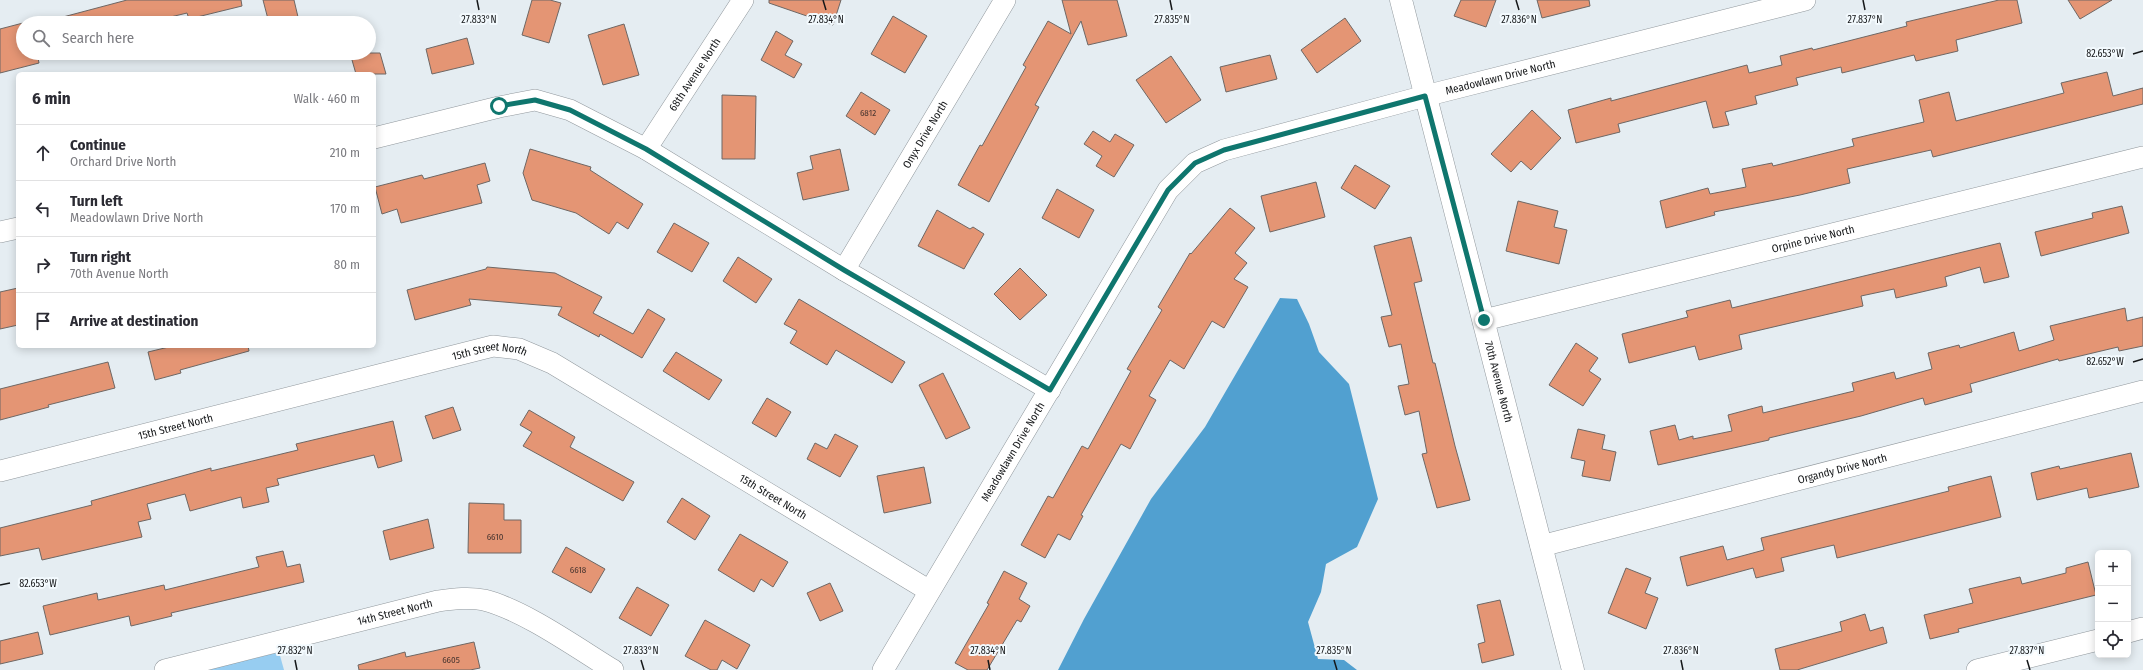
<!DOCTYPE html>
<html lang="en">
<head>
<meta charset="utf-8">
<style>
  :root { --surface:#fff; --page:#f2f2f3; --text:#2b2b33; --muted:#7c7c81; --line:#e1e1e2 }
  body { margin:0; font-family:"Fira Sans Condensed",sans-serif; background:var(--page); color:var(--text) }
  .controls { position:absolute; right:12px; bottom:12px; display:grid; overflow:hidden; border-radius:6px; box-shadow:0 2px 10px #0003 }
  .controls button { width:36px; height:36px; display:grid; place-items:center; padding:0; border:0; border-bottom:1px solid var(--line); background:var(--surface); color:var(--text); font:20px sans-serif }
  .stop { position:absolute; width:12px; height:12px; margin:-9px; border:3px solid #0f766e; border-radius:50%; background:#fff }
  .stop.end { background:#0f766e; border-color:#fff; box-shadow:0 1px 4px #0008 }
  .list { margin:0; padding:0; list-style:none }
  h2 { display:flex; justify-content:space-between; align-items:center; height:52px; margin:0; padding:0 16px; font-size:17px }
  h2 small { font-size:13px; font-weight:400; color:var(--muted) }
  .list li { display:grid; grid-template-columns:26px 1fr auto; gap:12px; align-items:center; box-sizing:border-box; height:56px; padding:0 16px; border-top:1px solid var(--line) }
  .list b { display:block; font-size:15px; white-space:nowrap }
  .list p { margin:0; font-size:13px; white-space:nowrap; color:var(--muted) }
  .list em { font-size:13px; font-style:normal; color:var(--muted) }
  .icon { flex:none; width:22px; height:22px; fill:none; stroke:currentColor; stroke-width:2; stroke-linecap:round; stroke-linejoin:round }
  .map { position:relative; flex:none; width:2143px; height:670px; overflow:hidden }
  .search { position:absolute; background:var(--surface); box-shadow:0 2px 10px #0003; left:16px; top:16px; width:360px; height:44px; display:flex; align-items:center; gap:10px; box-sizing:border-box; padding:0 14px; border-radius:22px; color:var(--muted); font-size:15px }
  .panel { position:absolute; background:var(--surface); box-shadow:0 2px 10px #0003; left:16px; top:72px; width:360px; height:276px; border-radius:6px }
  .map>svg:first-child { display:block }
</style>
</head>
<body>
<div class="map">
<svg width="2143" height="670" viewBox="0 0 2143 670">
  <rect width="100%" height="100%" fill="#e5edf2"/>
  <!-- green -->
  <path fill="#97cdf1" d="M 279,652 L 284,670 L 206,670 Z"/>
  <!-- water -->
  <path fill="#51a0d0" d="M 1280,298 L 1297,299 L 1309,324 L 1319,352 L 1349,384 L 1378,499 L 1357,547 L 1326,564 L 1321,592 L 1308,622 L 1318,659 L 1344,660 L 1357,670 L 1058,670 L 1084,619 L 1151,499 L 1205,427 Z"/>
  <!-- building -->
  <path fill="#e49574" stroke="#6e6764" d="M 127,0 L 241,0 L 242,6 L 189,19 L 187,13 L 146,23 L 64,23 L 63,17 Z
    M 263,0 L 294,0 L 298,17 L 269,23 Z
    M 532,0 L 550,0 L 561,3 L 549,43 L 522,35 Z
    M 769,0 L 841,0 L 833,25 L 769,3 Z
    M 1062,0 L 1117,0 L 1127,36 L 1088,45 L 1081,21 L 1035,105 L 1039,107 L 989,202 L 958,185 L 980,145 L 982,146 L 1026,67 L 1023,65 L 1048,21 L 1071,34 Z
    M 1461,0 L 1496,0 L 1486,27 L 1454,16 Z
    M 1537,0 L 1589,0 L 1590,6 L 1542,18 Z
    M 1999,0 L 2017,0 L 2022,23 L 1956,40 L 1958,51 L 1916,61 L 1914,55 L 1842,73 L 1841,67 L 1796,78 L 1798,85 L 1755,96 L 1757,104 L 1725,112 L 1729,125 L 1713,128 L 1706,101 L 1618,124 L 1620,132 L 1576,143 L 1568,110 L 1611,98 L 1611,101 L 1747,65 L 1749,73 L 1782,65 L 1780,56 L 1812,48 L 1813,50 L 1907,26 L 1906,22 Z
    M 2068,0 L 2112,0 L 2080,19 Z
    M 893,16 L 927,36 L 905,73 L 871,54 Z
    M 1345,18 L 1361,41 L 1317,73 L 1301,50 Z
    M 23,23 L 23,53 L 37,53 L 39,63 L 0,73 L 0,29 Z
    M 624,24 L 639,75 L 603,85 L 588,35 Z
    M 776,31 L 793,41 L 785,55 L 802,64 L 794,78 L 761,60 Z
    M 467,38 L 474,64 L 432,74 L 426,49 Z
    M 350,53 L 380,53 L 386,74 L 356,74 Z
    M 1270,55 L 1277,79 L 1226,92 L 1220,67 Z
    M 1171,56 L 1201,100 L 1166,123 L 1136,80 Z
    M 2107,72 L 2113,96 L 2143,88 L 2143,104 L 1933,157 L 1931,150 L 1847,169 L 1850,183 L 1800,195 L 1714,212 L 1715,215 L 1666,228 L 1660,201 L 1708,188 L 1710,194 L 1746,187 L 1742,169 L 1772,163 L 1773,166 L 1854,146 L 1852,139 L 1924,122 L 1919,100 L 1949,92 L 1956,121 L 2064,93 L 2061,83 Z
    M 861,92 L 890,110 L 875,135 L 846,116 Z
    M 722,95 L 756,96 L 755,159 L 722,159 Z
    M 1532,110 L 1561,138 L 1531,170 L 1521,161 L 1511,172 L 1491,154 Z
    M 1093,131 L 1110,142 L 1115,134 L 1134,145 L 1114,177 L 1096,166 L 1102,156 L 1084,144 Z
    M 530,149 L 591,167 L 590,170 L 643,204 L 628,229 L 617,222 L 609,234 L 576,213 L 532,200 L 523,173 Z
    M 840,149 L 849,190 L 803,200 L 797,173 L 813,169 L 810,156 Z
    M 485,163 L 490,181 L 477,185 L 482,203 L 401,223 L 397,209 L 382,214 L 375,187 L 422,175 L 424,179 Z
    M 1355,165 L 1390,186 L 1375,209 L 1341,188 Z
    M 1316,182 L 1325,217 L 1270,232 L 1261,196 Z
    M 1057,189 L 1094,210 L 1079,238 L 1042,218 Z
    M 1518,201 L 1558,211 L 1554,227 L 1567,230 L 1559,264 L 1506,251 Z
    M 2122,206 L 2129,233 L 2041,256 L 2035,232 L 2093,218 L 2092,213 Z
    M 1230,208 L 1255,228 L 1235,253 L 1247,263 L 1234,279 L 1248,287 L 1224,328 L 1212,321 L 1184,369 L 1170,360 L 1149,396 L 1156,400 L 1130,449 L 1121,444 L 1081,515 L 1083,516 L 1070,540 L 1058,534 L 1045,558 L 1021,545 L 1048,496 L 1053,498 L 1082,446 L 1088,449 L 1131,371 L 1127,369 L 1162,310 L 1158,307 L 1190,253 L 1191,254 Z
    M 937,210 L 970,229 L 973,227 L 984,234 L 964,269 L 918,246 Z
    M 674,223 L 709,243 L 692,272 L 657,252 Z
    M 1411,237 L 1422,281 L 1414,283 L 1433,363 L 1435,363 L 1455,446 L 1470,500 L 1437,508 L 1422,454 L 1427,453 L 1419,411 L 1405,415 L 1398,386 L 1409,384 L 1401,344 L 1389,347 L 1381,317 L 1392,315 L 1374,246 Z
    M 2000,243 L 2009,277 L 1984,283 L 1980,267 L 1945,277 L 1947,286 L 1896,298 L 1894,289 L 1861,296 L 1863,306 L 1739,335 L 1742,349 L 1699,360 L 1695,346 L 1629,363 L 1622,334 L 1688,317 L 1686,311 L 1730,300 L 1732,308 Z
    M 738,257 L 772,279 L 756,303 L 723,281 Z
    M 487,267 L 555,273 L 602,297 L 593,313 L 633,334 L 648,309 L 665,319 L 642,358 L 600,334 L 599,337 L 558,315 L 562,307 L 469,299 L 471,305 L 415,320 L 407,290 L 486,269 Z
    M 1020,268 L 1047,295 L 1020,320 L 994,294 Z
    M 18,288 L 18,325 L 0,329 L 0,292 Z
    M 799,299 L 905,362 L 892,383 L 836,350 L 827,365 L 790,343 L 797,331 L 784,324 Z
    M 2125,308 L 2127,321 L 2143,317 L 2143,346 L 2119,351 L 2118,347 L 2059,361 L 2058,359 L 1970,384 L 1972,392 L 1925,405 L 1923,398 L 1861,416 L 1769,438 L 1769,440 L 1658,465 L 1650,431 L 1675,425 L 1679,440 L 1693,436 L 1693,439 L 1732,431 L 1728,415 L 1762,406 L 1763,413 L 1854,391 L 1852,383 L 1894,372 L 1896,379 L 1932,369 L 1928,353 L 1959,345 L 1960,348 L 2014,332 L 2019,351 L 2054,340 L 2050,326 Z
    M 1576,343 L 1598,358 L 1589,371 L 1601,379 L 1583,406 L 1549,385 Z
    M 173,346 L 248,346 L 249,351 L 180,370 L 181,373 L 155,380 L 148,352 Z
    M 676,352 L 722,380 L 709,400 L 663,371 Z
    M 108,362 L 115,388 L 48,405 L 49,407 L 0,420 L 0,389 Z
    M 943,373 L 970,428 L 946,439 L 919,385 Z
    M 767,398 L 791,412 L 776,437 L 752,423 Z
    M 453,407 L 461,430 L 433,439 L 425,416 Z
    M 529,410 L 575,437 L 570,447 L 634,482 L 623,501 L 523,446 L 532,432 L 520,425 Z
    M 393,421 L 402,461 L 378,468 L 374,455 L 277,479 L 279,485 L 266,488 L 269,502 L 243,508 L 241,497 L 190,511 L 185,494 L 147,504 L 151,519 L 138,522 L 142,537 L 42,560 L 39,548 L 0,556 L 0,528 L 92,505 L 91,501 L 211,468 L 211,471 L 298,450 L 296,444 Z
    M 1578,429 L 1605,435 L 1602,449 L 1616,452 L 1610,481 L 1582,476 L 1585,461 L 1571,458 Z
    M 835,434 L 858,446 L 840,477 L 807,459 L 815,443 L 827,449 Z
    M 2131,453 L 2139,487 L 2089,498 L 2087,488 L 2037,500 L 2031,473 L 2059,466 L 2060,469 Z
    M 924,467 L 931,503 L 884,513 L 877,476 Z
    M 1991,476 L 2001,517 L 1837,558 L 1834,545 L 1817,549 L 1781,558 L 1784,571 L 1756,578 L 1753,568 L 1687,586 L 1680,557 L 1723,546 L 1727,560 L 1764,550 L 1761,538 L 1949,491 L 1948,487 Z
    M 682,498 L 710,516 L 695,540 L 667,522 Z
    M 469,503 L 504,504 L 504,520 L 521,520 L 521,553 L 468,553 Z
    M 428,519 L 434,548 L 390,560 L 383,531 Z
    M 740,534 L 788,562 L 773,587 L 761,579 L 754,592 L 718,570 Z
    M 566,547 L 605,569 L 591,593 L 552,572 Z
    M 283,551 L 287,567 L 300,564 L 304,582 L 171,613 L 172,616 L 131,626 L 129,616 L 50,635 L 43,606 L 97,593 L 98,600 L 164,585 L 165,590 L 259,567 L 256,557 Z
    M 2088,562 L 2096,595 L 1958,629 L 1959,632 L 1930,639 L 1924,615 L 1973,603 L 1969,589 L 2020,577 L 2022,584 L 2066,573 L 2066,568 Z
    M 1626,568 L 1651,578 L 1645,593 L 1658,598 L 1646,629 L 1608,613 Z
    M 1004,571 L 1027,583 L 1019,599 L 1030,606 L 1021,622 L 1017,620 L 987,670 L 968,670 L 955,663 L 989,604 L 987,603 Z
    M 830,583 L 843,611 L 820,621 L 807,593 Z
    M 637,587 L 669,605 L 651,636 L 619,618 Z
    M 1500,600 L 1514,655 L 1482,663 L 1478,644 L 1485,642 L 1477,605 Z
    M 1865,614 L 1870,631 L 1883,627 L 1887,643 L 1797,670 L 1780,670 L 1775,649 L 1842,631 L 1840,622 Z
    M 705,620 L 750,645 L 737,669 L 722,660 L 717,670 L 711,670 L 685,656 Z
    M 38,632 L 43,654 L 0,664 L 0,641 Z
    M 474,642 L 480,668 L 470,670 L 359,670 L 358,665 L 405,652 L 406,657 Z"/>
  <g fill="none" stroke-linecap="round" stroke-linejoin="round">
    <defs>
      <g id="minor">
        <path d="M 374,138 L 499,107 L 535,100 L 570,110 L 646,149 L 844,270 L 1050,390"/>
        <path id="s1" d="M 646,149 L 743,0"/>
        <path d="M 0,232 L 18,228"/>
        <path id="s2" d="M 844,270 L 1005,0"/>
        <path id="s3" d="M 1484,320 L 2143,157"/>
        <path id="s4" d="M 0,471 L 493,346 L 519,349 L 552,363 L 928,590"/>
        <path id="s5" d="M 1541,546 L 2143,391"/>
        <path d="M 2128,632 L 2143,628"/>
        <path id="s6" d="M 165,670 L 438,601 C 454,599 469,597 484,600 C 524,610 577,648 613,670"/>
        <path id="s7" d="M 883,670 L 1168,190 L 1195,163 L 1224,150 L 1425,96 L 1805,0"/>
        <path d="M 1977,670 L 2098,640"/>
      </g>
      <g id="tertiary">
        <path id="s8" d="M 1401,0 L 1573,670"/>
      </g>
    </defs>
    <!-- minor casing -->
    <use href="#minor" stroke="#91989d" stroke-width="22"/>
    <!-- tertiary casing -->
    <use href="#tertiary" stroke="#91989d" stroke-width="23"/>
    <!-- minor -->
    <use href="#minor" stroke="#fff" stroke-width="21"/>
    <!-- tertiary -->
    <use href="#tertiary" stroke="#fff" stroke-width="22"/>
  </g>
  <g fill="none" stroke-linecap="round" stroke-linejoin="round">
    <!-- route -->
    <path stroke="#0f766e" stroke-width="5" d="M 499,106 L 535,100 L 570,110 L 646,149 L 844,270 L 1050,390 L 1168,190 L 1195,163 L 1224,150 L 1425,96 L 1484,320"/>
  </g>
  <!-- ticks -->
  <path fill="none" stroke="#151719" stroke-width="1.5" d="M 477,0 L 479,10M 823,0 L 826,10M 1170,0 L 1172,10M 1516,0 L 1519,10M 1863,0 L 1865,10M 2133,54 L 2143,51M 2133,362 L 2143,359M 0,585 L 10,583M 295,660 L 297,670M 641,660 L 644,670M 988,660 L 990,670M 1334,660 L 1337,670M 1681,660 L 1683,670M 2027,660 L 2030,670"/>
  <g text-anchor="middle" stroke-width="4" stroke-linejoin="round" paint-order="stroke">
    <!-- number labels -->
    <g font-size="9" fill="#493630">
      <text x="868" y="116">6812</text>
      <text x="495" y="540">6610</text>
      <text x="578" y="573">6618</text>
      <text x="451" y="663">6605</text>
    </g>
    <!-- street labels -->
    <g font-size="11" fill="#151719" stroke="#f3fafe">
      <text dy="4" stroke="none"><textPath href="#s1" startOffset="89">68th Avenue North</textPath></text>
      <text dy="4" stroke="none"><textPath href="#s7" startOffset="914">Meadowlawn Drive North</textPath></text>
      <text dy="4" stroke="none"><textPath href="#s2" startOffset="158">Onyx Drive North</textPath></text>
      <text dy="4" stroke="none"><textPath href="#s3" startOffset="339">Orpine Drive North</textPath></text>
      <text dy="4" stroke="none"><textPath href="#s4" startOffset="505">15th Street North</textPath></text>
      <text dy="4" stroke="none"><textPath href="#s8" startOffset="394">70th Avenue North</textPath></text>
      <text dy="4" stroke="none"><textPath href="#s4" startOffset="181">15th Street North</textPath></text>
      <text dy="4" stroke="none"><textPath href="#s7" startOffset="254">Meadowlawn Drive North</textPath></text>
      <text dy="4" stroke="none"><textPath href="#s5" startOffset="311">Organdy Drive North</textPath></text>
      <text dy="4" stroke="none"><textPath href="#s4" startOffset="829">15th Street North</textPath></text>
      <text dy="4" stroke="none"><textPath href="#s6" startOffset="237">14th Street North</textPath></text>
    </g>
  </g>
  <g font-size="10" text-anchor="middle" fill="#151719" stroke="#f3fafe" stroke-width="4" stroke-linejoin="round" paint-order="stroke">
    <text x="479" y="23">27.833°N</text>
    <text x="826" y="23">27.834°N</text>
    <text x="1172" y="23">27.835°N</text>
    <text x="1519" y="23">27.836°N</text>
    <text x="1865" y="23">27.837°N</text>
    <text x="2105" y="57">82.653°W</text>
    <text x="2105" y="365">82.652°W</text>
    <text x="38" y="587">82.653°W</text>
    <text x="295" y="654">27.832°N</text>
    <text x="641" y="654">27.833°N</text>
    <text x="988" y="654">27.834°N</text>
    <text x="1334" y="654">27.835°N</text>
    <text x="1681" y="654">27.836°N</text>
    <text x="2027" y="654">27.837°N</text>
  </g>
</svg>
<div class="controls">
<button>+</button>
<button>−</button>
<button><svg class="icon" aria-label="locate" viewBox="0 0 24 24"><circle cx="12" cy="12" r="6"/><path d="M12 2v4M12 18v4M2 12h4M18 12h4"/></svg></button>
</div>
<div class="stop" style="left:499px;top:106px"></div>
<div class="stop end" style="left:1484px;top:320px"></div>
<div class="search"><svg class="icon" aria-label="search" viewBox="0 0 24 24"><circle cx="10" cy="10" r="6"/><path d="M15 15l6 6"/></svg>Search here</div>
<section class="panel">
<h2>6 min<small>Walk · 460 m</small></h2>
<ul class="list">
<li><svg class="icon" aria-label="ahead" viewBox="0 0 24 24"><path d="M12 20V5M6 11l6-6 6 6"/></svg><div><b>Continue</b><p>Orchard Drive North</p></div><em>210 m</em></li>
<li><svg class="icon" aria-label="left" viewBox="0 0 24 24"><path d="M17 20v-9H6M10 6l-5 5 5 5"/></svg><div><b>Turn left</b><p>Meadowlawn Drive North</p></div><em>170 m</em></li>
<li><svg class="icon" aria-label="right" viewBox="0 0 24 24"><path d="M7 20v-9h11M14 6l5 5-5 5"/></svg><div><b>Turn right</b><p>70th Avenue North</p></div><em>80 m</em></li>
<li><svg class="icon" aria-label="arrive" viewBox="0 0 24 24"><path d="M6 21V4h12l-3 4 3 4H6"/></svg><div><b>Arrive at destination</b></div></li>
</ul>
</section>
</div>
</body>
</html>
